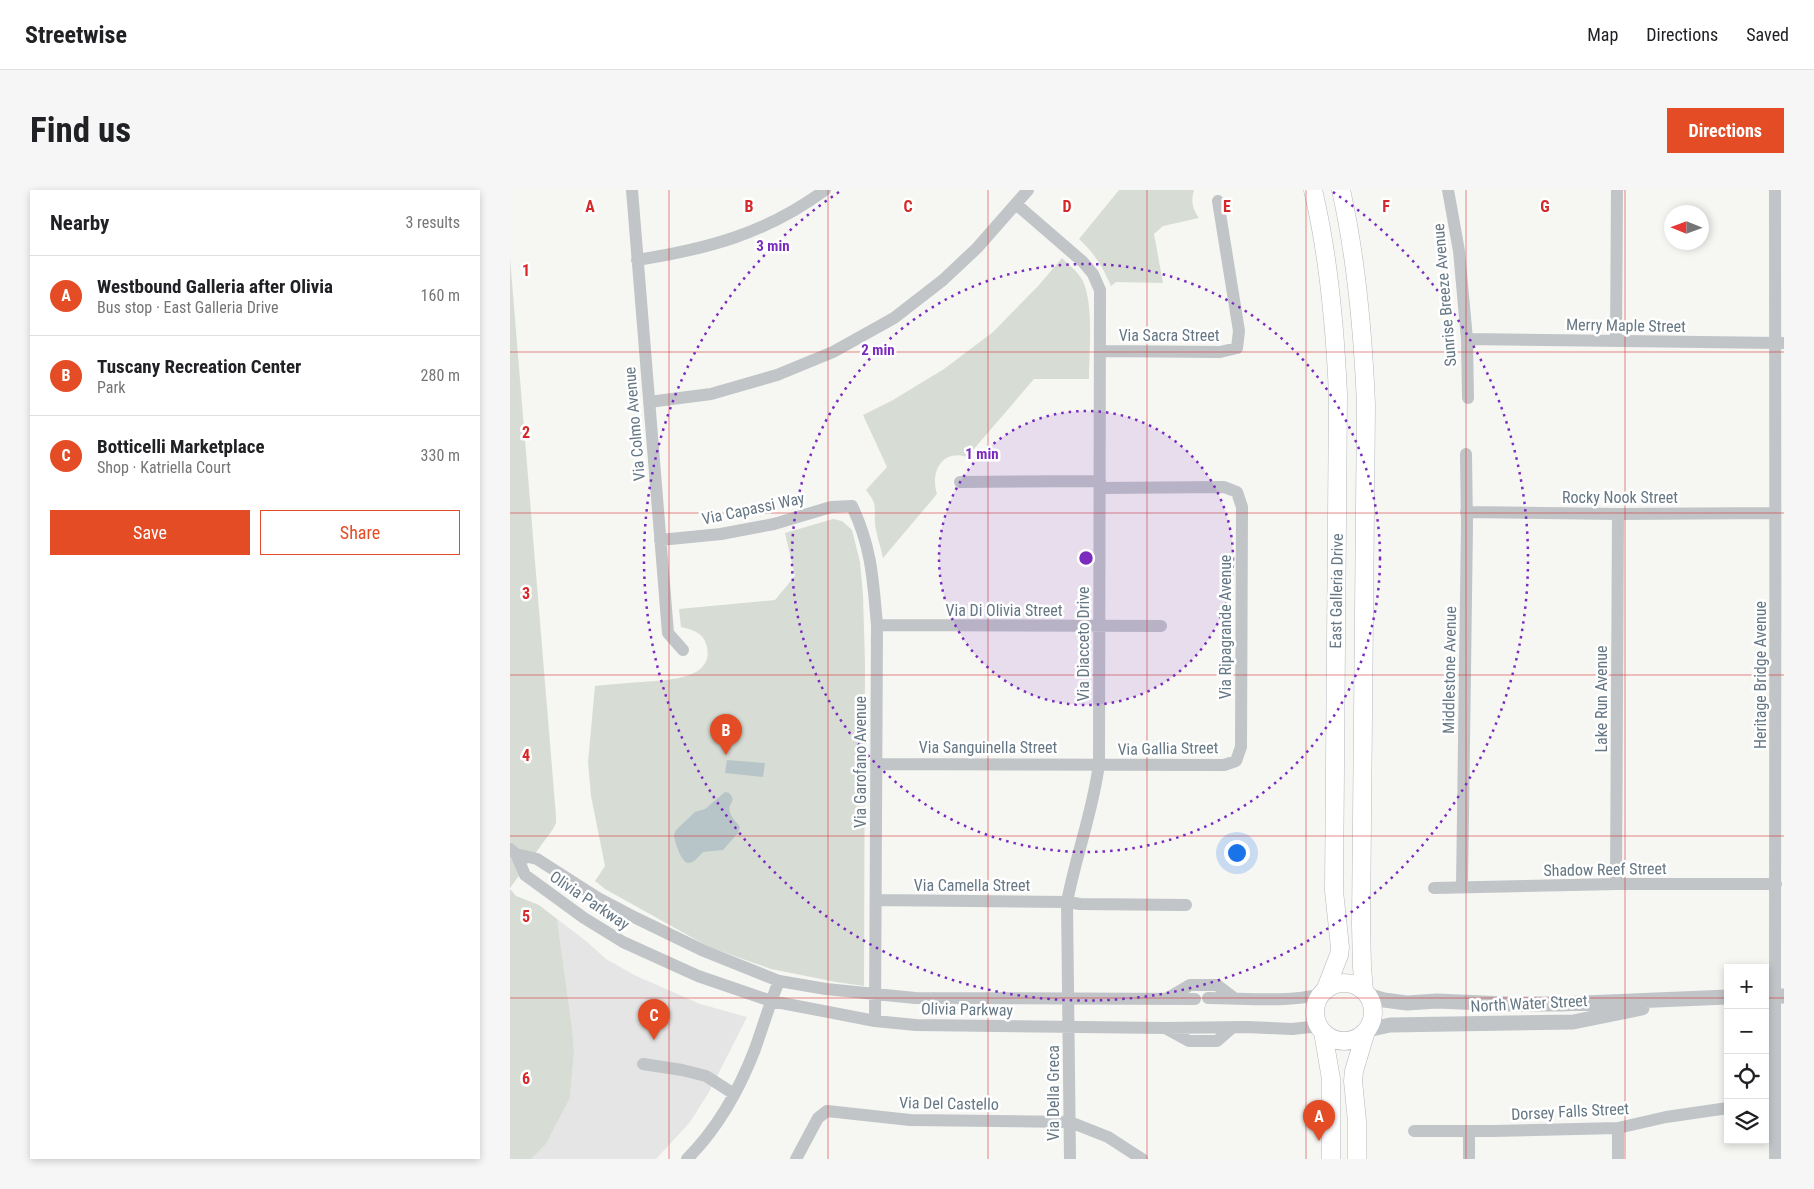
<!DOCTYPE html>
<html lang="en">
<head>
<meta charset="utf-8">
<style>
  :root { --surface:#fff; --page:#f6f6f6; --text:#202124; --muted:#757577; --line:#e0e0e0; --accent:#e44c25 }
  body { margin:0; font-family:"Roboto Condensed",sans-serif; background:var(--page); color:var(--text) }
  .controls { position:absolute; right:15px; bottom:15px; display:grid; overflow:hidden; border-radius:0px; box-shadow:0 2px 8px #0003 }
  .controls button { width:45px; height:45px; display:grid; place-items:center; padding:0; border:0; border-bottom:1px solid var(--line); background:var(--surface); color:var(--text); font:25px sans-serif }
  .compass { position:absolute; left:1154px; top:15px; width:45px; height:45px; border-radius:50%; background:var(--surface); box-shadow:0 2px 8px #0003; rotate:271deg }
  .you { position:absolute; left:726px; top:662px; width:18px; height:18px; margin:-12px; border:4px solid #fff; border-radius:50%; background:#1a73e8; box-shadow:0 0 0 8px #1a73e833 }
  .badge { display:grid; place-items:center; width:32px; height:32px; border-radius:50%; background:var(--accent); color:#fff; font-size:16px; font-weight:700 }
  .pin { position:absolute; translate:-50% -41px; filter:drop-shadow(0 1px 2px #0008) }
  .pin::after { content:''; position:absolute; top:26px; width:18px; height:15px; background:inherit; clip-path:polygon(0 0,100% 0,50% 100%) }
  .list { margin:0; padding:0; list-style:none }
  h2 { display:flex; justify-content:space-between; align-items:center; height:65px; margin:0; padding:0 20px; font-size:21px }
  h2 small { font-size:16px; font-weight:400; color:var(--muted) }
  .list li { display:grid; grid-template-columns:32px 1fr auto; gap:15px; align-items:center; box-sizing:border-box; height:80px; padding:0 20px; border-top:1px solid var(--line) }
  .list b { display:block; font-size:19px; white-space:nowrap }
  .list p { margin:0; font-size:16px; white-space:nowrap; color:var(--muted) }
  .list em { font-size:16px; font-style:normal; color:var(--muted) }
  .actions { display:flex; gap:10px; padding:15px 20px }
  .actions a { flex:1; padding:11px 0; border:1px solid var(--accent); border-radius:0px; text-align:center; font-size:18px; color:var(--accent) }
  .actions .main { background:var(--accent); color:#fff }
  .icon { flex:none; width:28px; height:28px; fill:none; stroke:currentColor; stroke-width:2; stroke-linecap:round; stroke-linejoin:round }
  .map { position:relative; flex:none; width:1274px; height:969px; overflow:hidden; border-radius:0px }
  header { display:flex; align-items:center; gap:30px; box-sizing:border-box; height:70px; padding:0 25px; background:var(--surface); border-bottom:1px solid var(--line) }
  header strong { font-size:24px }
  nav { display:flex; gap:28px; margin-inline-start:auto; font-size:18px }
  .intro { display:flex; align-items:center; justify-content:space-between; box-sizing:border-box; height:120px; padding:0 30px }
  h1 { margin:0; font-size:35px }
  .button { padding:12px 22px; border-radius:0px; background:var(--accent); color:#fff; font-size:18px; font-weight:700 }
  main { display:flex; gap:30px; padding:0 30px }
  aside { flex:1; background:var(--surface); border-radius:0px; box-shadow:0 2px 8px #0003 }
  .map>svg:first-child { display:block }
</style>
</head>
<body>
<header>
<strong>Streetwise</strong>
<nav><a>Map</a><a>Directions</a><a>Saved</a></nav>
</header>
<div class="intro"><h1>Find us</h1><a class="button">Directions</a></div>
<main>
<aside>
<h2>Nearby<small>3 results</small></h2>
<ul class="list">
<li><span class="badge">A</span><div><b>Westbound Galleria after Olivia</b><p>Bus stop · East Galleria Drive</p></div><em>160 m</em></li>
<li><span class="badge">B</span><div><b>Tuscany Recreation Center</b><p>Park</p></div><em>280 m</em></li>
<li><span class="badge">C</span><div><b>Botticelli Marketplace</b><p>Shop · Katriella Court</p></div><em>330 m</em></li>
</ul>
<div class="actions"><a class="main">Save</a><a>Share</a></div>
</aside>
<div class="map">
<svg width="1274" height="969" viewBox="0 0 1274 969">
  <rect width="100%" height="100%" fill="#f6f6f3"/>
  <!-- built -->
  <path fill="#e4e5e4" d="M 47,729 L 76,751 L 96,769 L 124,785 L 190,814 L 237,827 L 199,902 L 180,932 L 146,969 L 21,969 L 36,954 L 60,908 L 64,863 L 62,837 Z"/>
  <!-- green -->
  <path fill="#d7ddd4" d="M 609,0 L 684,0 C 681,11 682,18 689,28 L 653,36 L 644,44 L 653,93 L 606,92 L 601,96 C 592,76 585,64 569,49 Z
    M 0,68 L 46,626 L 46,633 L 43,639 L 0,698 Z
    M 552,68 C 559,75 568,82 573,91 C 584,116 579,162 579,189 L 524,189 L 457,267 C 432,259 420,282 427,304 L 373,368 C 371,357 366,345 365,333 C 364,317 368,315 356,300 L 377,277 L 353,225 L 383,210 L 434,179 L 483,142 L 529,95 Z
    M 323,329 L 332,331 L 342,340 L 350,372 L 353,405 L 355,474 L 354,796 L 326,792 L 261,779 L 199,757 L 95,699 L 85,691 L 95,676 L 81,606 L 78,572 L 85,496 C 101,494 116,493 132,492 C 153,490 204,491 197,457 C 194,443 184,440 171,437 L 169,419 L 265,410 L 285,386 L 275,343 Z
    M 0,699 L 6,706 L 29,715 L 47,729 L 62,837 L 64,863 L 60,908 L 36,954 L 21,969 L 0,969 Z"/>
  <!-- water -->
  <path fill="#b7c5c8" d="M 217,570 L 255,573 L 253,587 L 215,583 Z
    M 215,602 L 219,603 C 228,612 217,612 220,622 C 221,628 227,632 230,637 L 228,643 L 213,660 L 193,662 C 187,668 185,673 177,673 C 170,669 165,653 164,645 L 166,640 L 185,622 L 195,619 Z"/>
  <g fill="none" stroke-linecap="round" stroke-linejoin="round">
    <defs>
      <path id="secondary" d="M 803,0 C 819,67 825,136 828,205 L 824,701 L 830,757 L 829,765 L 815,801
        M 831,0 C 847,71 853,142 856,215 L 851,734 L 852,777 L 854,801
        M805 822a29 29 0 1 1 58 0a29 29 0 1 1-58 0Z
        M 813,842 L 821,889 L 821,969
        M 847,969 L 847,931 L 843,891 L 844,881 L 856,841"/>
    </defs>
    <!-- secondary casing -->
    <use href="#secondary" stroke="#b3b9bd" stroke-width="19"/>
    <!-- minor -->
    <path stroke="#c1c5c8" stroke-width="12" d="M 122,0 L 158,443 L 173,460
      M 938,0 L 949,61 L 957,149 L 958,208
      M 1265,0 C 1264,258 1267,517 1265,775
      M 506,14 L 573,72 L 583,84 L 590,100 L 589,574 C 583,621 566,665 557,712 L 560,969
      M 127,70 C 198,59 257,43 315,0
      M 957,149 L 1274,153
      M 1106,151 L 1107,0
      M 590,161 L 710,162 L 727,158 L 729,141 L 708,11
      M 139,212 L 201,204 L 267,185 L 323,162 L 384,128 L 433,90 L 467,58 L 518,0
      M 450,292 L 590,291
      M 956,322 L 1108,324 L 1265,323
      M 150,350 L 211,344 L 264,334 L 321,317 L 342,316 C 362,358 363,391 367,435 L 365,831
      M 367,435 L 651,436
      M 366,574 L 714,575 L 726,571 L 731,557 L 732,317 L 727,302 L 714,297 L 590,298
      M 0,659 L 6,664 L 15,685 L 74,728 L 113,752 L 188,786 L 261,811 L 365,831 L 406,835 L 655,838 L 736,837 L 782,839 L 800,837 L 811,838
      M 6,664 L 27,669 L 88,708 L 126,728 L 194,761 L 269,791 L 316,799 L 405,808 L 685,809
      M 1106,694 L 1108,324
      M 952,697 L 957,335 L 956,264
      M 924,698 L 1106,694 L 1266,694
      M 366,710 L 557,712 L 570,714 L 676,715
      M 658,808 L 680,795 L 707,795 L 724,808
      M 698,808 C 735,808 775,813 811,804
      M 657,839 L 679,851 L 707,851 L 723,837
      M 133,874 L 172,880 L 196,886 L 224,904
      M 1108,938 L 1108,969
      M 904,941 L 983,941 L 1108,938 L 1156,927 L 1218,918
      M 177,969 C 207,939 230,898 245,859 C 253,836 260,813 269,791
      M 286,969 L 308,928 L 317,921 L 400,930 L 560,932 L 598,947 L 632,969
      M 959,969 L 959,941
      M 1265,969 L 1265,840"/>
    <!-- tertiary -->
    <path stroke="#c1c5c8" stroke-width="15" d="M 857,805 L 874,810 L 897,813 L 927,811 L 997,814 L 1050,814 L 1218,807
      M 1255,807 L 1274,806
      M 857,840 L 880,835 L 1063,832 L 1132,818"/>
    <!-- secondary -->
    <use href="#secondary" stroke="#fff" stroke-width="18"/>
    <!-- minor-bridge -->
    <path stroke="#c1c5c8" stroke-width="12" d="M 1265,840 L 1265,775"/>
  </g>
  <!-- grid -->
  <path fill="none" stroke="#d62828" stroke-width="1" stroke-opacity="0.55" d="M 159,0 L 159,969M 318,0 L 318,969M 478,0 L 478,969M 637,0 L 637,969M 796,0 L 796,969M 956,0 L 956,969M 1115,0 L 1115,969M 0,162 L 1274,162M 0,323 L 1274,323M 0,485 L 1274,485M 0,646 L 1274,646M 0,808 L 1218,808M 1255,808 L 1274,808"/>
  <!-- distance rings -->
  <circle cx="576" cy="368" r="147" fill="#7b2cbf" fill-opacity=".12"/>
  <g fill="none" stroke="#7b2cbf" stroke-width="2.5" stroke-dasharray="2.5 5">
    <circle cx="576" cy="368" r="147"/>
    <circle cx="576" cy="368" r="294"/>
    <path d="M823 2A442 442 0 1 1 329 2"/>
  </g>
  <g text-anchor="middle" stroke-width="5" stroke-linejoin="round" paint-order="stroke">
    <!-- street labels -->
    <g font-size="16" fill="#657784" stroke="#fff">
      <text transform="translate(934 105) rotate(-95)" y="6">Sunrise Breeze Avenue</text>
      <text transform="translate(1116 135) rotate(1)" y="6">Merry Maple Street</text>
      <text x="659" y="151">Via Sacra Street</text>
      <text transform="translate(124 234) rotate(-95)" y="6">Via Colmo Avenue</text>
      <text x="1110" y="313">Rocky Nook Street</text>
      <text transform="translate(243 318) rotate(-12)" y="6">Via Capassi Way</text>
      <text transform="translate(826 401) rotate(-89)" y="6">East Galleria Drive</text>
      <text x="494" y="426">Via Di Olivia Street</text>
      <text transform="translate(715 437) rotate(-90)" y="6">Via Ripagrande Avenue</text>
      <text transform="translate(573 454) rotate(-90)" y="6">Via Diacceto Drive</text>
      <text transform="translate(939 480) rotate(-89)" y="6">Middlestone Avenue</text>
      <text transform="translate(1250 485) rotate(-90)" y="6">Heritage Bridge Avenue</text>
      <text transform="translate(1091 509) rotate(-90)" y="6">Lake Run Avenue</text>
      <text x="478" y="563">Via Sanguinella Street</text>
      <text transform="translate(658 558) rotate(-1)" y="6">Via Gallia Street</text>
      <text transform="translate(350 572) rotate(-90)" y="6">Via Garofano Avenue</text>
      <text transform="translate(1095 679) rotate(-1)" y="6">Shadow Reef Street</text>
      <text x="462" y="701">Via Camella Street</text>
      <text transform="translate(80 710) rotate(34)" y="6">Olivia Parkway</text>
      <text transform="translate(1019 813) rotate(-3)" y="6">North Water Street</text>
      <text transform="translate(457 819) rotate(1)" y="6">Olivia Parkway</text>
      <text transform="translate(543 903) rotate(-90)" y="6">Via Della Greca</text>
      <text transform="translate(439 913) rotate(1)" y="6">Via Del Castello</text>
      <text transform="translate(1060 921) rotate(-3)" y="6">Dorsey Falls Street</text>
    </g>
  </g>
  <g font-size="16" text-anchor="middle" font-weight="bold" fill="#d62828" stroke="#fff" stroke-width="5" stroke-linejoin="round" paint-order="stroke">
    <text x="80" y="22">A</text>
    <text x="239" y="22">B</text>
    <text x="398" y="22">C</text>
    <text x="557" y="22">D</text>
    <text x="717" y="22">E</text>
    <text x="876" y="22">F</text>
    <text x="1035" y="22">G</text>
    <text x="16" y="86">1</text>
    <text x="16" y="248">2</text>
    <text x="16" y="409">3</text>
    <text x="16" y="571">4</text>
    <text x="16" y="732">5</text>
    <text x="16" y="894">6</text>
  </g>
  <circle cx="576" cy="368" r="8" fill="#7b2cbf" stroke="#fff" stroke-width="2.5"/>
  <g font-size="15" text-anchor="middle" font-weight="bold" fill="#7b2cbf" stroke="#fff" stroke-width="5" stroke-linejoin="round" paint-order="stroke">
    <text x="263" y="61">3 min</text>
    <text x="368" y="165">2 min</text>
    <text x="472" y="269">1 min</text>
  </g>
</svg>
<div class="controls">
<button>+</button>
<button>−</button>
<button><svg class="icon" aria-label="locate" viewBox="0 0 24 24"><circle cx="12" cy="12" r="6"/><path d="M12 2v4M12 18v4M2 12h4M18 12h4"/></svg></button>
<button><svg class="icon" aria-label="layers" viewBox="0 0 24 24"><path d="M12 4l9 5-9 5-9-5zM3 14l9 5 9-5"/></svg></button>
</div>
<svg class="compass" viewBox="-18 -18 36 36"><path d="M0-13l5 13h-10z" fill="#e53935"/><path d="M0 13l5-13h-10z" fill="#757577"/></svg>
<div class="you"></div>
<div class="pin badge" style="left:809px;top:951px">A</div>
<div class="pin badge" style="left:216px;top:565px">B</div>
<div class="pin badge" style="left:144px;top:850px">C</div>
</div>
</main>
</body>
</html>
